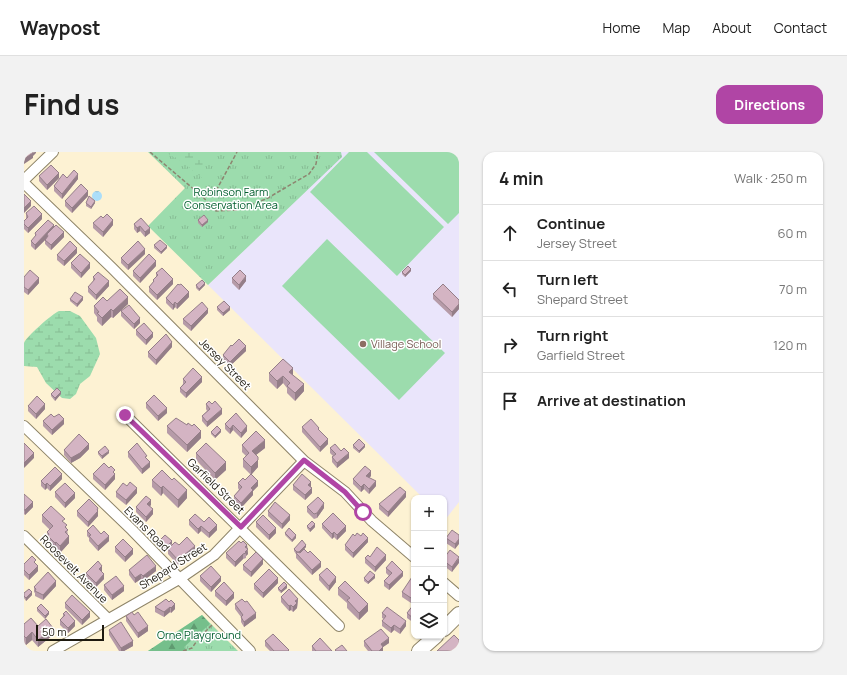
<!DOCTYPE html>
<html lang="en">
<head>
<meta charset="utf-8">
<style>
  :root { --surface:#fff; --page:#f2f2f2; --text:#222; --muted:#767676; --line:#e0e0e0; --accent:#b045a5 }
  body { margin:0; font-family:Manrope,sans-serif; background:var(--page); color:var(--text) }
  .controls { position:absolute; right:12px; bottom:12px; display:grid; overflow:hidden; border-radius:8px; box-shadow:0 1px 3px #0004 }
  .controls button { width:36px; height:36px; display:grid; place-items:center; padding:0; border:0; border-bottom:1px solid var(--line); background:var(--surface); color:var(--text); font:20px sans-serif }
  .scale { position:absolute; left:12px; bottom:10px; width:68px; box-sizing:border-box; padding-left:4px; border:2px solid #1e1a0f; border-top:0; font-size:11px; line-height:14px; white-space:nowrap; color:#1e1a0f; -webkit-text-stroke:3px #fff; paint-order:stroke }
  .stop { position:absolute; width:12px; height:12px; margin:-9px; border:3px solid #b045a5; border-radius:50%; background:#fff }
  .stop.end { background:#b045a5; border-color:#fff; box-shadow:0 1px 4px #0008 }
  .list { margin:0; padding:0; list-style:none }
  h2 { display:flex; justify-content:space-between; align-items:center; height:52px; margin:0; padding:0 16px; font-size:17px }
  h2 small { font-size:13px; font-weight:400; color:var(--muted) }
  .list li { display:grid; grid-template-columns:26px 1fr auto; gap:12px; align-items:center; box-sizing:border-box; height:56px; padding:0 16px; border-top:1px solid var(--line) }
  .list b { display:block; font-size:15px; white-space:nowrap }
  .list p { margin:0; font-size:13px; white-space:nowrap; color:var(--muted) }
  .list em { font-size:13px; font-style:normal; color:var(--muted) }
  .icon { flex:none; width:22px; height:22px; fill:none; stroke:currentColor; stroke-width:2; stroke-linecap:round; stroke-linejoin:round }
  .map { position:relative; flex:none; width:435px; height:499px; overflow:hidden; border-radius:12px }
  header { display:flex; align-items:center; gap:24px; box-sizing:border-box; height:56px; padding:0 20px; background:var(--surface); border-bottom:1px solid var(--line) }
  header strong { font-size:19px }
  nav { display:flex; gap:22px; margin-inline-start:auto; font-size:14px }
  .intro { display:flex; align-items:center; justify-content:space-between; box-sizing:border-box; height:96px; padding:0 24px }
  h1 { margin:0; font-size:28px }
  .button { padding:10px 18px; border-radius:12px; background:var(--accent); color:#fff; font-size:14px; font-weight:700 }
  main { display:flex; gap:24px; padding:0 24px }
  aside { flex:1; background:var(--surface); border-radius:12px; box-shadow:0 1px 3px #0004 }
  .map>svg:first-child { display:block }
</style>
</head>
<body>
<header>
<strong>Waypost</strong>
<nav><a>Home</a><a>Map</a><a>About</a><a>Contact</a></nav>
</header>
<div class="intro"><h1>Find us</h1><a class="button">Directions</a></div>
<main>
<div class="map">
<svg width="435" height="499" viewBox="0 0 435 499">
  <defs>
    <pattern id="grass-tufts" width="24" height="20" patternUnits="userSpaceOnUse"><rect width="24" height="20" fill="#9cdcad"/><path d="M3 7l-1-3M5 7V3M7 7l1-3M15 17l-1-3M17 17v-4M19 17l1-3" fill="none" stroke="#86bc94"/></pattern>
    <pattern id="forest-firs" width="22" height="20" patternUnits="userSpaceOnUse"><rect width="22" height="20" fill="#75bf8b"/><path d="M5 1l3.5 6h-7zM16 11l3.5 6h-7z" fill="#5f9a70"/></pattern>
    <pattern id="wetland-marsh" width="20" height="14" patternUnits="userSpaceOnUse"><rect width="20" height="14" fill="#9cdcad"/><path d="M1 5h8M5 5V1M11 12h8M15 12V8" fill="none" stroke="#86bc94"/></pattern>
    <pattern id="water-ripples" width="26" height="14" patternUnits="userSpaceOnUse"><rect width="26" height="14" fill="#abdef9"/><path d="M2 4q2-2 4 0t4 0M15 11q2-2 4 0t4 0" fill="none" stroke="#93bed4"/></pattern>
  </defs>
  <rect width="100%" height="100%" fill="#fdf2d3"/>
  <!-- education -->
  <path fill="#eae5fb" d="M 317,0 L 435,0 L 435,350 L 421,368 L 420,346 L 399,346 L 184,133 L 317,5 Z"/>
  <!-- grass -->
  <path fill="url(#grass-tufts)" d="M 124,0 L 317,0 L 318,5 L 184,133 L 124,74 L 161,36 Z
    M 178,463 L 214,499 L 124,499 Z"/>
  <!-- forest -->
  <path fill="url(#forest-firs)" d="M 178,463 L 186,472 L 160,495 L 163,499 L 124,499 Z"/>
  <!-- wetland -->
  <path fill="url(#wetland-marsh)" d="M 144,0 L 179,0 L 178,26 L 153,6 L 146,4 Z
    M 35,159 L 46,159 L 56,164 L 72,186 L 76,202 L 66,224 L 56,232 L 52,242 L 46,247 L 38,246 L 22,231 L 13,215 L 0,214 C 0,207 0,197 0,191 C 2,185 28,162 35,159 Z"/>
  <!-- garden -->
  <path fill="#9cdcad" d="M 325,0 L 343,0 L 420,75 L 373,124 L 286,40 Z
    M 350,0 L 435,0 L 435,61 L 424,72 Z
    M 303,87 L 421,201 L 375,248 L 258,134 Z"/>
  <!-- water -->
  <path fill="url(#water-ripples)" d="M68 44a5 5 0 1 1 10 0a5 5 0 1 1-10 0Z"/>
  <g fill="none" stroke-linecap="round" stroke-linejoin="round">
    <defs>
      <path id="street" d="M 0,28 L 29,0
        M 0,31 L 88,116 L 280,309 L 321,340 L 348,369 L 390,405
        M 101,263 L 315,474
        M 0,274 L 108,378 L 226,499
        M 0,384 L 84,467
        M 420,431 L 435,444
        M 29,499 L 155,427 L 190,403 L 280,309"/>
      <path id="secondary" d="M 420,477 L 435,462
        M 395,499 L 412,484"/>
    </defs>
    <!-- street casing -->
    <use href="#street" stroke="#8e8468" stroke-width="12"/>
    <!-- secondary casing -->
    <use href="#secondary" stroke="#8e8468" stroke-width="16"/>
    <!-- path -->
    <path stroke="#8d8570" stroke-width="1.5" stroke-dasharray="4 2" stroke-linecap="butt" d="M 126,0 L 179,45 L 193,37 L 213,0
      M 179,45 L 192,59 L 212,58 L 242,47 L 285,22 L 292,12 L 294,0
      M 159,499 L 168,496 L 175,486 L 188,473"/>
    <!-- street -->
    <use href="#street" stroke="#fff" stroke-width="10"/>
    <!-- secondary -->
    <use href="#secondary" stroke="#fff" stroke-width="14"/>
  </g>
  <!-- wall -->
  <path fill="#b69ba8" d="M 15,24 L 35,26 L 23,38 L 15,29 Z
    M 43,26 L 54,27 L 38,47 L 30,39 L 30,34 Z
    M 64,44 L 48,61 L 41,54 L 41,49 Z
    M 62,51 L 71,51 L 67,57 L 62,54 Z
    M 2,61 L 18,67 L 4,81 L 0,77 L 0,69 L 2,67 Z
    M 79,66 L 89,73 L 79,85 L 69,76 L 69,71 Z
    M 117,66 L 126,81 L 121,85 L 116,79 L 113,81 L 110,77 L 110,72 Z
    M 174,68 L 184,70 L 178,75 L 174,71 Z
    M 30,75 L 40,85 L 27,98 L 21,92 L 21,88 L 23,86 L 11,98 L 7,94 L 7,89 L 11,85 L 11,81 Z
    M 130,93 L 143,96 L 137,102 L 130,96 Z
    M 53,101 L 40,114 L 33,108 L 33,103 Z
    M 121,102 L 104,118 L 97,111 L 97,106 Z
    M 47,111 L 66,116 L 57,126 L 47,116 Z
    M 132,114 L 116,131 L 109,124 L 109,119 Z
    M 387,119 L 381,125 L 378,122 L 378,120 Z
    M 132,121 L 149,132 L 133,148 L 125,140 L 125,135 L 129,131 L 129,128 L 132,125 Z
    M 0,125 L 15,131 L 4,143 L 0,140 Z
    M 69,125 L 85,134 L 72,148 L 64,140 L 64,135 L 69,130 Z
    M 208,126 L 222,129 L 215,138 L 208,131 Z
    M 155,133 L 165,145 L 153,157 L 151,155 L 149,158 L 142,151 L 142,146 Z
    M 172,133 L 181,133 L 175,139 L 172,136 Z
    M 409,142 L 435,148 L 435,157 L 428,165 L 409,147 Z
    M 46,147 L 59,148 L 53,155 L 46,149 Z
    M 83,149 L 104,152 L 89,166 L 87,165 L 78,174 L 73,169 L 73,165 L 70,161 L 70,154 Z
    M 193,155 L 206,158 L 199,164 L 193,158 Z
    M 97,159 L 116,171 L 110,177 L 97,164 Z
    M 184,161 L 167,179 L 159,172 L 159,167 Z
    M 112,178 L 129,185 L 122,193 L 112,183 Z
    M 208,194 L 222,199 L 206,214 L 199,208 L 199,203 Z
    M 148,195 L 132,213 L 124,205 L 124,200 Z
    M 245,221 L 269,223 L 280,239 L 271,249 L 263,241 L 263,236 L 259,231 L 253,237 L 245,229 Z
    M 159,227 L 178,230 L 162,246 L 156,240 L 156,236 L 159,232 Z
    M 27,242 L 37,242 L 31,249 L 27,244 Z
    M 122,251 L 143,261 L 134,269 L 122,256 Z
    M 182,252 L 198,262 L 183,275 L 178,269 L 178,264 L 183,259 L 182,257 Z
    M 4,254 L 21,257 L 12,267 L 4,259 Z
    M 212,261 L 223,279 L 217,286 L 209,278 L 206,282 L 201,277 L 201,272 Z
    M 30,265 L 40,272 L 28,283 L 19,274 L 19,269 Z
    M 143,274 L 177,286 L 163,300 L 143,281 Z
    M 278,275 L 295,279 L 304,292 L 296,300 L 278,280 Z
    M 187,280 L 197,280 L 191,286 L 187,282 Z
    M 218,293 L 241,296 L 232,303 L 234,315 L 227,323 L 219,315 L 219,307 L 222,304 L 218,300 Z
    M 329,293 L 341,295 L 335,301 L 329,296 Z
    M 306,296 L 317,299 L 325,306 L 313,316 L 308,310 L 308,305 L 309,304 L 306,301 Z
    M 65,297 L 56,306 L 47,311 L 40,303 L 40,298 Z
    M 74,300 L 85,301 L 78,307 L 74,302 Z
    M 104,300 L 126,315 L 118,322 L 104,305 Z
    M 172,301 L 202,318 L 191,328 L 172,308 Z
    M 69,322 L 91,322 L 91,327 L 81,338 L 69,327 Z
    M 347,324 L 345,326 L 352,334 L 345,342 L 340,337 L 337,340 L 329,332 L 329,327 Z
    M 38,327 L 26,339 L 23,336 L 21,338 L 17,334 L 17,329 Z
    M 128,328 L 148,328 L 163,346 L 154,356 L 139,341 L 137,344 L 128,335 Z
    M 221,328 L 234,334 L 229,339 L 229,343 L 217,356 L 210,349 L 210,344 L 215,338 L 214,336 L 214,331 Z
    M 269,333 L 287,335 L 288,341 L 281,348 L 269,338 Z
    M 103,334 L 113,341 L 102,353 L 92,345 L 92,340 Z
    M 31,340 L 51,346 L 41,356 L 31,345 Z
    M 0,342 L 9,355 L 1,363 L 0,362 Z
    M 382,345 L 364,365 L 355,357 L 355,352 Z
    M 127,353 L 126,354 L 129,362 L 122,370 L 112,360 L 112,355 Z
    M 283,355 L 300,356 L 293,366 L 290,367 L 283,360 Z
    M 53,359 L 74,361 L 74,364 L 64,375 L 53,364 Z
    M 244,359 L 266,368 L 258,377 L 244,364 Z
    M 18,363 L 41,372 L 43,377 L 45,391 L 36,401 L 32,397 L 31,398 L 24,391 L 23,380 L 26,378 L 18,370 Z
    M 165,368 L 180,370 L 193,378 L 185,386 L 177,379 L 174,382 L 165,373 Z
    M 232,370 L 252,381 L 245,388 L 232,375 Z
    M 298,372 L 322,379 L 313,388 L 310,385 L 308,387 L 298,376 Z
    M 283,374 L 291,375 L 286,380 L 283,376 Z
    M 63,379 L 85,389 L 74,399 L 65,389 L 65,386 L 63,384 Z
    M 261,381 L 272,386 L 268,390 L 261,383 Z
    M 435,383 L 431,397 L 422,391 L 422,386 Z
    M 331,384 L 344,390 L 329,406 L 321,398 L 321,393 Z
    M 134,390 L 148,392 L 141,399 L 134,392 Z
    M 217,391 L 223,393 L 224,402 L 222,404 L 222,406 L 219,407 L 211,415 L 202,406 L 202,401 Z
    M 155,393 L 171,399 L 154,413 L 144,402 L 144,397 Z
    M 91,395 L 109,402 L 101,410 L 91,400 Z
    M 282,395 L 280,397 L 297,415 L 288,423 L 272,406 L 272,402 L 270,399 L 270,397 Z
    M 346,405 L 362,408 L 351,420 L 341,411 L 341,406 Z
    M 435,405 L 428,420 L 420,414 L 420,409 Z
    M 0,412 L 12,412 L 14,419 L 5,428 L 0,423 Z
    M 239,412 L 227,425 L 219,418 L 219,413 Z
    M 362,416 L 379,424 L 365,438 L 360,434 L 360,429 L 365,424 L 362,421 Z
    M 105,418 L 132,419 L 119,429 L 117,427 L 111,431 L 105,423 Z
    M 78,419 L 78,420 L 80,427 L 72,435 L 62,426 L 62,421 Z
    M 295,423 L 312,430 L 305,439 L 295,428 Z
    M 176,424 L 197,429 L 187,440 L 176,429 Z
    M 340,426 L 351,426 L 344,432 L 340,429 Z
    M 390,427 L 390,447 L 387,451 L 378,445 L 378,440 Z
    M 254,431 L 239,446 L 230,437 L 230,432 Z
    M 80,433 L 100,439 L 88,448 L 80,438 Z
    M 32,434 L 19,448 L 11,444 L 11,441 L 10,440 L 10,435 Z
    M 254,436 L 263,436 L 257,441 L 254,438 Z
    M 314,436 L 344,459 L 335,468 L 323,456 L 323,451 L 314,443 Z
    M 191,439 L 210,446 L 202,454 L 191,444 Z
    M 0,441 L 8,443 L 2,449 L 0,446 Z
    M 257,445 L 274,447 L 273,456 L 269,460 L 267,458 L 265,459 L 257,450 Z
    M 142,447 L 151,457 L 147,461 L 146,460 L 140,465 L 131,460 L 131,455 Z
    M 41,451 L 66,465 L 58,473 L 41,456 Z
    M 211,452 L 232,466 L 220,475 L 217,470 L 217,465 L 211,457 Z
    M 390,452 L 390,471 L 383,466 L 383,461 Z
    M 13,456 L 25,462 L 21,467 L 13,459 Z
    M 358,461 L 382,474 L 376,482 L 370,478 L 367,481 L 358,474 L 358,469 L 360,467 L 358,466 Z
    M 39,462 L 51,474 L 44,481 L 36,473 L 36,468 L 39,464 Z
    M 110,463 L 124,479 L 114,486 L 102,469 L 102,464 Z
    M 0,472 L 14,474 L 29,483 L 14,495 L 8,488 L 2,493 L 0,491 Z
    M 85,478 L 109,494 L 100,499 L 95,499 L 85,483 Z
    M 241,489 L 265,499 L 246,499 L 241,494 Z
    M 340,489 L 365,491 L 359,495 L 359,499 L 344,499 L 340,494 Z
    M 288,494 L 308,499 L 288,499 Z"/>
  <!-- shaded-wall -->
  <path fill="#947e88" d="M 8,0 L 12,0 L 12,1 L 9,4 L 9,6 L 0,12 L 0,7 Z
    M 35,21 L 35,26 L 23,38 L 23,33 Z
    M 54,22 L 54,27 L 38,47 L 38,42 Z
    M 64,39 L 64,44 L 48,61 L 48,56 Z
    M 7,49 L 7,54 L 0,61 L 0,56 Z
    M 71,49 L 71,51 L 67,57 L 67,55 Z
    M 18,62 L 18,67 L 4,81 L 4,76 Z
    M 89,68 L 89,73 L 79,85 L 79,80 Z
    M 184,68 L 184,70 L 178,75 L 178,73 Z
    M 30,73 L 30,78 L 23,82 L 23,86 L 11,98 L 11,93 Z
    M 116,74 L 116,79 L 113,81 L 113,76 Z
    M 126,76 L 126,81 L 121,85 L 121,80 Z
    M 40,80 L 40,85 L 27,98 L 27,93 Z
    M 143,94 L 143,96 L 137,102 L 137,100 Z
    M 53,96 L 53,101 L 40,114 L 40,109 Z
    M 121,97 L 121,102 L 104,118 L 104,113 Z
    M 132,109 L 132,114 L 116,131 L 116,126 Z
    M 66,111 L 66,116 L 57,126 L 57,121 Z
    M 387,117 L 387,119 L 381,125 L 381,123 Z
    M 222,124 L 222,129 L 215,138 L 215,133 Z
    M 15,126 L 15,131 L 4,143 L 4,138 Z
    M 149,127 L 149,132 L 133,148 L 133,143 Z
    M 85,129 L 85,134 L 72,148 L 72,143 Z
    M 181,131 L 181,133 L 175,139 L 175,137 Z
    M 165,140 L 165,145 L 153,157 L 153,152 Z
    M 59,145 L 59,148 L 53,155 L 53,152 Z
    M 104,145 L 104,152 L 89,166 L 89,159 Z
    M 151,150 L 151,155 L 149,158 L 149,153 Z
    M 435,152 L 435,157 L 428,165 L 428,160 Z
    M 206,155 L 206,158 L 199,164 L 199,161 Z
    M 87,157 L 87,165 L 78,174 L 78,166 Z
    M 184,157 L 184,161 L 167,179 L 167,174 Z
    M 116,166 L 116,171 L 110,177 L 110,172 Z
    M 129,181 L 129,185 L 122,193 L 122,188 Z
    M 148,190 L 148,195 L 132,213 L 132,208 Z
    M 222,194 L 222,199 L 206,214 L 206,210 Z
    M 269,216 L 269,224 L 265,220 Z
    M 259,224 L 259,231 L 253,237 L 253,229 Z
    M 178,225 L 178,230 L 162,246 L 162,241 Z
    M 280,232 L 280,239 L 271,249 L 271,241 Z
    M 37,240 L 37,242 L 31,249 L 31,246 Z
    M 21,252 L 21,257 L 12,267 L 12,262 Z
    M 143,256 L 143,261 L 134,269 L 134,264 Z
    M 198,257 L 198,262 L 183,275 L 183,270 Z
    M 40,267 L 40,272 L 28,283 L 28,278 Z
    M 209,273 L 209,278 L 206,282 L 206,277 Z
    M 223,274 L 223,279 L 217,286 L 217,281 Z
    M 197,278 L 197,280 L 191,286 L 191,284 Z
    M 177,279 L 177,286 L 163,300 L 163,293 Z
    M 304,287 L 304,292 L 296,300 L 296,295 Z
    M 241,288 L 241,296 L 228,306 L 228,299 Z
    M 65,292 L 65,297 L 56,306 L 47,311 L 47,306 Z
    M 341,293 L 341,295 L 335,301 L 335,299 Z
    M 85,299 L 85,301 L 78,307 L 78,304 Z
    M 10,301 L 10,306 L 0,316 L 0,311 Z
    M 325,301 L 325,306 L 313,316 L 313,311 Z
    M 234,308 L 234,315 L 227,323 L 227,315 Z
    M 126,310 L 126,315 L 118,322 L 118,317 Z
    M 202,310 L 202,318 L 191,328 L 191,321 Z
    M 347,319 L 347,324 L 342,329 L 342,324 Z
    M 38,322 L 38,327 L 26,339 L 26,334 Z
    M 91,322 L 91,327 L 81,338 L 81,333 Z
    M 234,329 L 234,334 L 229,339 L 229,343 L 217,356 L 217,351 L 227,336 Z
    M 352,329 L 352,334 L 345,342 L 345,337 Z
    M 287,330 L 287,335 L 284,338 L 284,333 Z
    M 23,331 L 23,336 L 21,338 L 21,333 Z
    M 340,332 L 340,337 L 337,340 L 337,335 Z
    M 139,334 L 139,341 L 137,344 L 137,336 Z
    M 113,336 L 113,341 L 102,353 L 102,348 Z
    M 288,336 L 288,341 L 281,348 L 281,343 Z
    M 163,338 L 163,346 L 154,356 L 154,348 Z
    M 382,340 L 382,345 L 364,365 L 364,360 Z
    M 51,341 L 51,346 L 41,356 L 41,351 Z
    M 127,348 L 127,353 L 123,357 L 123,352 Z
    M 9,350 L 9,355 L 1,363 L 1,358 Z
    M 300,351 L 300,356 L 293,366 L 293,361 Z
    M 74,356 L 74,364 L 64,375 L 64,370 Z
    M 129,357 L 129,362 L 122,370 L 122,365 Z
    M 266,363 L 266,368 L 258,377 L 258,372 Z
    M 291,372 L 291,375 L 286,380 L 286,377 Z
    M 193,373 L 193,378 L 185,386 L 185,381 Z
    M 177,374 L 177,379 L 174,382 L 174,377 Z
    M 322,374 L 322,379 L 313,388 L 313,383 Z
    M 252,376 L 252,381 L 245,388 L 245,383 Z
    M 310,380 L 310,385 L 308,387 L 308,382 Z
    M 272,383 L 272,386 L 268,390 L 268,388 Z
    M 45,384 L 45,391 L 36,401 L 36,394 Z
    M 85,384 L 85,389 L 74,399 L 74,394 Z
    M 344,386 L 344,390 L 329,406 L 329,401 Z
    M 435,387 L 435,392 L 431,397 L 431,392 Z
    M 148,389 L 148,392 L 141,399 L 141,396 Z
    M 32,390 L 32,397 L 31,398 L 31,391 Z
    M 223,393 L 224,402 L 222,404 L 222,401 L 221,401 L 221,395 Z
    M 282,393 L 282,395 L 274,404 L 274,401 Z
    M 171,394 L 171,399 L 154,413 L 154,408 Z
    M 109,397 L 109,402 L 101,410 L 101,405 Z
    M 219,402 L 219,407 L 211,415 L 211,410 Z
    M 362,403 L 362,408 L 351,420 L 351,415 Z
    M 435,406 L 435,411 L 428,420 L 428,415 Z
    M 239,407 L 239,412 L 227,425 L 227,420 Z
    M 297,410 L 297,415 L 288,423 L 288,418 Z
    M 14,414 L 14,419 L 5,428 L 5,423 Z
    M 78,414 L 78,419 L 75,422 L 75,417 Z
    M 132,414 L 132,419 L 119,429 L 119,424 Z
    M 379,420 L 379,424 L 365,438 L 365,433 Z
    M 80,422 L 80,427 L 72,435 L 72,431 Z
    M 117,422 L 117,427 L 111,431 L 111,426 Z
    M 351,423 L 351,426 L 344,432 L 344,430 Z
    M 197,425 L 197,429 L 187,440 L 187,435 Z
    M 312,425 L 312,430 L 305,439 L 305,434 Z
    M 254,426 L 254,431 L 239,446 L 239,441 Z
    M 32,429 L 32,434 L 19,448 L 19,443 Z
    M 263,433 L 263,436 L 257,441 L 257,439 Z
    M 100,434 L 100,439 L 88,448 L 88,443 Z
    M 8,440 L 8,443 L 2,449 L 2,446 Z
    M 210,441 L 210,446 L 202,454 L 202,449 Z
    M 390,442 L 390,447 L 387,451 L 387,446 Z
    M 274,447 L 273,456 L 269,460 L 269,455 L 271,449 Z
    M 151,452 L 151,457 L 147,461 L 147,456 Z
    M 344,452 L 344,459 L 335,468 L 335,461 Z
    M 267,453 L 267,458 L 265,459 L 265,454 Z
    M 146,455 L 146,460 L 140,465 L 140,460 Z
    M 25,460 L 25,462 L 21,467 L 21,464 Z
    M 66,460 L 66,465 L 58,473 L 58,468 Z
    M 232,461 L 232,466 L 220,475 L 220,470 Z
    M 51,469 L 51,474 L 44,481 L 44,476 Z
    M 382,469 L 382,474 L 376,482 L 376,477 Z
    M 370,473 L 370,478 L 367,481 L 367,476 Z
    M 124,474 L 124,479 L 114,486 L 114,481 Z
    M 29,476 L 29,483 L 14,495 L 14,488 Z
    M 8,480 L 8,488 L 2,493 L 2,486 Z
    M 365,486 L 365,491 L 359,495 L 359,499 L 355,499 L 357,492 Z
    M 109,489 L 109,494 L 100,499 L 97,499 L 97,496 Z"/>
  <!-- building -->
  <path fill="#d4b4c3" stroke="#947e88" d="M 0,0 L 8,0 L 9,1 L 0,7 Z
    M 27,13 L 35,21 L 23,33 L 15,24 Z
    M 50,18 L 54,22 L 38,42 L 30,34 L 39,22 L 43,26 Z
    M 57,32 L 64,39 L 48,56 L 41,49 Z
    M 0,42 L 7,49 L 0,56 Z
    M 65,44 L 71,49 L 67,55 L 62,51 Z
    M 10,54 L 18,62 L 4,76 L 0,72 L 0,69 L 4,65 L 2,61 Z
    M 83,62 L 89,68 L 79,80 L 69,71 L 77,64 L 79,66 Z
    M 180,63 L 184,68 L 178,73 L 174,68 Z
    M 117,66 L 126,76 L 121,80 L 116,74 L 113,76 L 110,72 Z
    M 24,68 L 30,73 L 11,93 L 7,89 L 12,83 L 11,81 Z
    M 32,73 L 40,80 L 27,93 L 21,88 L 24,84 L 23,82 Z
    M 136,88 L 143,94 L 137,100 L 130,93 Z
    M 46,89 L 53,96 L 40,109 L 33,103 Z
    M 114,89 L 121,97 L 104,113 L 97,106 Z
    M 56,102 L 66,111 L 57,121 L 47,111 Z
    M 125,102 L 132,109 L 116,126 L 109,119 Z
    M 384,114 L 387,117 L 381,123 L 378,120 Z
    M 138,116 L 149,127 L 133,143 L 125,135 L 130,129 L 129,128 L 134,123 L 132,121 Z
    M 6,118 L 15,126 L 4,138 L 0,135 L 0,125 Z
    M 216,118 L 222,124 L 215,133 L 208,126 Z
    M 74,120 L 85,129 L 72,143 L 64,135 L 71,127 L 69,125 Z
    M 178,128 L 181,131 L 175,137 L 172,133 Z
    M 154,132 L 155,133 L 157,132 L 165,140 L 153,152 L 151,150 L 149,153 L 142,146 Z
    M 419,132 L 435,148 L 435,152 L 428,160 L 409,142 Z
    M 96,137 L 104,145 L 89,159 L 87,157 L 78,166 L 73,161 L 75,160 L 70,154 L 79,145 L 83,149 Z
    M 51,140 L 59,145 L 53,152 L 46,147 Z
    M 200,149 L 206,155 L 199,161 L 193,155 Z
    M 178,150 L 184,157 L 167,174 L 159,167 Z
    M 105,153 L 116,166 L 110,172 L 97,159 Z
    M 120,171 L 129,181 L 122,188 L 112,178 Z
    M 142,182 L 148,190 L 132,208 L 124,200 Z
    M 215,187 L 222,194 L 206,210 L 199,203 L 207,193 L 208,194 Z
    M 259,207 L 269,216 L 265,220 L 280,232 L 271,241 L 263,234 L 266,231 L 259,224 L 253,229 L 245,221 Z
    M 169,216 L 178,225 L 162,241 L 156,236 L 162,230 L 159,227 Z
    M 33,236 L 37,240 L 31,246 L 27,242 Z
    M 130,243 L 143,256 L 134,264 L 122,251 Z
    M 13,244 L 21,252 L 12,262 L 4,254 Z
    M 185,249 L 188,252 L 191,249 L 198,257 L 183,270 L 178,264 L 186,257 L 182,252 Z
    M 212,261 L 223,274 L 217,281 L 209,273 L 206,277 L 201,272 Z
    M 27,262 L 30,265 L 35,262 L 40,267 L 28,278 L 19,269 Z
    M 152,266 L 163,273 L 164,271 L 168,274 L 170,272 L 177,279 L 163,293 L 143,274 Z
    M 287,267 L 295,276 L 294,277 L 304,287 L 296,295 L 278,275 Z
    M 193,274 L 197,278 L 191,284 L 187,280 Z
    M 232,279 L 241,288 L 228,299 L 234,305 L 234,308 L 227,315 L 219,307 L 225,301 L 218,293 Z
    M 55,282 L 65,292 L 56,301 L 47,306 L 40,298 Z
    M 335,287 L 341,293 L 335,299 L 329,293 Z
    M 0,291 L 10,301 L 0,311 Z
    M 113,291 L 123,304 L 121,305 L 126,310 L 118,317 L 104,300 Z
    M 182,291 L 202,310 L 191,321 L 172,301 Z
    M 311,292 L 317,299 L 320,296 L 325,301 L 313,311 L 308,305 L 312,302 L 306,296 Z
    M 81,294 L 85,299 L 78,304 L 74,300 Z
    M 80,311 L 85,316 L 87,314 L 91,318 L 89,320 L 91,322 L 81,333 L 69,322 Z
    M 341,314 L 347,319 L 342,324 L 352,329 L 345,337 L 340,332 L 337,335 L 329,327 Z
    M 31,315 L 38,322 L 26,334 L 23,331 L 21,333 L 17,329 Z
    M 138,318 L 148,328 L 150,326 L 163,338 L 154,348 L 139,334 L 137,336 L 128,328 Z
    M 227,322 L 234,329 L 227,336 L 229,338 L 217,351 L 210,344 L 218,335 L 214,331 L 219,326 L 221,328 Z
    M 278,322 L 287,330 L 284,333 L 288,336 L 281,343 L 269,333 Z
    M 106,330 L 113,336 L 102,348 L 92,340 L 99,331 L 103,334 Z
    M 41,331 L 51,341 L 41,351 L 31,340 Z
    M 376,335 L 382,340 L 364,360 L 355,352 Z
    M 0,342 L 9,350 L 1,358 L 0,358 Z
    M 122,344 L 127,348 L 123,352 L 129,357 L 122,365 L 112,355 Z
    M 294,345 L 300,351 L 293,361 L 290,362 L 283,355 Z
    M 65,347 L 74,356 L 73,358 L 74,359 L 64,370 L 53,359 Z
    M 251,350 L 266,363 L 258,372 L 244,359 Z
    M 27,354 L 41,367 L 38,369 L 43,373 L 41,375 L 44,378 L 41,380 L 45,384 L 36,394 L 32,390 L 31,391 L 24,384 L 25,382 L 23,380 L 29,374 L 18,363 Z
    M 309,361 L 322,374 L 313,383 L 310,380 L 308,382 L 298,372 Z
    M 171,362 L 180,370 L 185,365 L 193,373 L 185,381 L 177,374 L 174,377 L 165,368 Z
    M 239,363 L 252,376 L 245,383 L 232,370 Z
    M 288,369 L 291,372 L 286,377 L 283,374 Z
    M 69,373 L 77,382 L 80,379 L 85,384 L 74,394 L 65,384 L 67,383 L 63,379 Z
    M 265,376 L 272,383 L 268,388 L 261,381 Z
    M 428,378 L 435,383 L 435,387 L 431,392 L 422,386 Z
    M 333,381 L 337,384 L 339,381 L 344,386 L 329,401 L 321,393 L 329,382 L 331,384 Z
    M 141,383 L 148,389 L 141,396 L 134,390 Z
    M 163,385 L 171,394 L 154,408 L 144,397 L 151,390 L 155,393 Z
    M 99,387 L 109,397 L 101,405 L 91,395 Z
    M 278,388 L 282,393 L 275,400 L 273,400 L 270,397 Z
    M 215,389 L 217,391 L 219,389 L 223,393 L 221,395 L 224,397 L 221,400 L 222,401 L 219,402 L 211,410 L 202,401 Z
    M 353,395 L 362,403 L 351,415 L 341,406 L 344,403 L 346,405 Z
    M 280,397 L 284,401 L 286,399 L 297,410 L 288,418 L 272,401 L 274,400 L 276,401 Z
    M 426,398 L 435,405 L 428,415 L 420,409 L 420,406 Z
    M 232,400 L 239,407 L 227,420 L 219,413 Z
    M 123,403 L 132,414 L 119,424 L 117,422 L 111,426 L 105,418 Z
    M 8,404 L 12,408 L 10,410 L 14,414 L 5,423 L 0,418 L 0,412 Z
    M 74,409 L 78,414 L 75,417 L 80,422 L 72,431 L 62,421 Z
    M 368,409 L 379,420 L 365,433 L 360,429 L 368,421 L 362,416 Z
    M 187,414 L 197,425 L 187,435 L 176,424 Z
    M 303,416 L 312,425 L 305,434 L 295,423 Z
    M 245,417 L 254,426 L 239,441 L 230,432 Z
    M 346,419 L 351,423 L 344,430 L 340,426 Z
    M 24,420 L 32,429 L 19,443 L 11,439 L 12,437 L 10,435 Z
    M 92,424 L 100,434 L 88,443 L 80,433 Z
    M 388,425 L 390,427 L 390,442 L 387,446 L 378,440 Z
    M 321,429 L 344,452 L 335,461 L 323,448 L 326,446 L 314,436 Z
    M 200,430 L 210,441 L 202,449 L 191,439 Z
    M 260,430 L 263,433 L 257,439 L 254,436 Z
    M 5,437 L 8,440 L 2,446 L 0,444 L 0,441 Z
    M 265,437 L 274,447 L 271,449 L 273,451 L 269,455 L 267,453 L 265,454 L 257,445 Z
    M 48,443 L 66,460 L 58,468 L 41,451 Z
    M 142,447 L 145,450 L 147,448 L 151,452 L 147,456 L 146,455 L 140,460 L 131,455 Z
    M 218,447 L 221,450 L 223,449 L 232,461 L 220,470 L 217,465 L 219,463 L 211,452 Z
    M 17,452 L 25,460 L 21,464 L 13,456 Z
    M 390,452 L 390,467 L 383,461 Z
    M 363,455 L 382,469 L 376,477 L 370,473 L 367,476 L 358,469 L 362,464 L 358,461 Z
    M 42,459 L 51,469 L 44,476 L 36,468 L 41,463 L 39,462 Z
    M 108,460 L 110,463 L 114,460 L 124,474 L 114,481 L 102,464 Z
    M 7,466 L 14,474 L 22,467 L 29,476 L 14,488 L 8,480 L 2,486 L 0,484 L 0,472 Z
    M 97,470 L 109,489 L 97,496 L 85,478 Z
    M 357,477 L 365,486 L 357,492 L 359,495 L 355,499 L 348,499 L 340,489 Z
    M 249,482 L 265,498 L 264,499 L 250,499 L 241,489 Z
    M 430,483 L 435,488 L 435,499 L 413,499 Z
    M 296,486 L 308,499 L 292,499 L 288,494 Z
    M 318,493 L 323,499 L 312,499 L 311,498 Z"/>
  <g fill="none" stroke-linecap="round" stroke-linejoin="round">
    <!-- route -->
    <path stroke="#b045a5" stroke-width="5" d="M 101,263 L 217,375 L 280,308 L 321,340 L 339,360"/>
  </g>
  <!-- markers -->
  <circle fill="#8d6e63" stroke="#fff" stroke-width="1.5" cx="339" cy="192" r="4"/>
  <g text-anchor="middle" stroke-width="3" stroke-linejoin="round" paint-order="stroke">
    <!-- park labels -->
    <g font-size="11" fill="#025e2e" stroke="#fff">
      <text x="207" y="44">Robinson Farm<tspan x="207" dy="13">Conservation Area</tspan></text>
      <text x="175" y="487">Orne Playground</text>
    </g>
    <!-- education labels -->
    <g font-size="11" fill="#785e54" stroke="#fff" text-anchor="start">
      <text x="347" y="196">Village School</text>
    </g>
    <!-- street labels -->
    <g font-size="11" fill="#1e1a0f" stroke="#fff">
      <text transform="translate(201 212) rotate(45)" y="4">Jersey Street</text>
      <text transform="translate(192 334) rotate(44)" y="4">Garfield Street</text>
      <text transform="translate(123 377) rotate(45)" y="4">Evans Road</text>
      <text transform="translate(149 414) rotate(-32)" y="4">Shepard Street</text>
      <text transform="translate(50 417) rotate(45)" y="4">Roosevelt Avenue</text>
    </g>
  </g>
</svg>
<div class="controls">
<button>+</button>
<button>−</button>
<button><svg class="icon" aria-label="locate" viewBox="0 0 24 24"><circle cx="12" cy="12" r="6"/><path d="M12 2v4M12 18v4M2 12h4M18 12h4"/></svg></button>
<button><svg class="icon" aria-label="layers" viewBox="0 0 24 24"><path d="M12 4l9 5-9 5-9-5zM3 14l9 5 9-5"/></svg></button>
</div>
<div class="scale">50 m</div>
<div class="stop" style="left:339px;top:360px"></div>
<div class="stop end" style="left:101px;top:263px"></div>
</div>
<aside>
<h2>4 min<small>Walk · 250 m</small></h2>
<ul class="list">
<li><svg class="icon" aria-label="ahead" viewBox="0 0 24 24"><path d="M12 20V5M6 11l6-6 6 6"/></svg><div><b>Continue</b><p>Jersey Street</p></div><em>60 m</em></li>
<li><svg class="icon" aria-label="left" viewBox="0 0 24 24"><path d="M17 20v-9H6M10 6l-5 5 5 5"/></svg><div><b>Turn left</b><p>Shepard Street</p></div><em>70 m</em></li>
<li><svg class="icon" aria-label="right" viewBox="0 0 24 24"><path d="M7 20v-9h11M14 6l5 5-5 5"/></svg><div><b>Turn right</b><p>Garfield Street</p></div><em>120 m</em></li>
<li><svg class="icon" aria-label="arrive" viewBox="0 0 24 24"><path d="M6 21V4h12l-3 4 3 4H6"/></svg><div><b>Arrive at destination</b></div></li>
</ul>
</aside>
</main>
</body>
</html>
